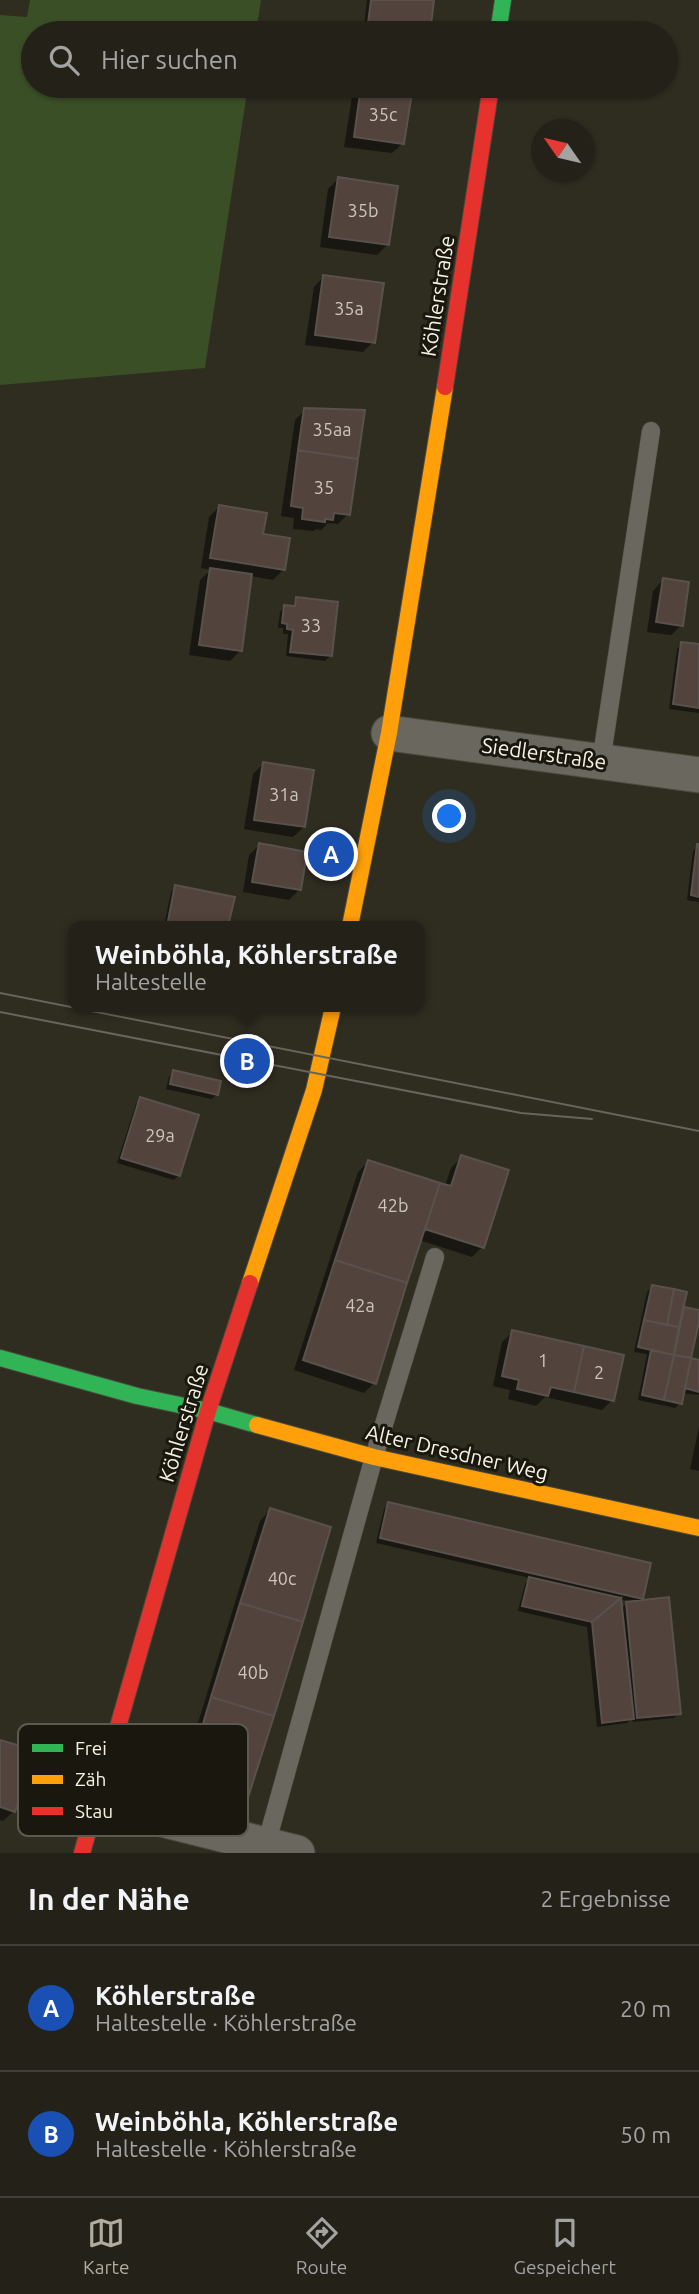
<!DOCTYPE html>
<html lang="de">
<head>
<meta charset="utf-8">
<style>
  :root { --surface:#232118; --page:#2f2e25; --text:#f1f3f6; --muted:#a3a3a2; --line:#403e37; --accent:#b0ad9f }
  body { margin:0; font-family:Ubuntu,sans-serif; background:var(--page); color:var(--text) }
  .compass { position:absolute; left:531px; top:119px; width:63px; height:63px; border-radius:50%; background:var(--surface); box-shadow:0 2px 5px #0004; rotate:304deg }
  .you { position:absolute; left:450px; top:817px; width:24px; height:24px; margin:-18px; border:5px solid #fff; border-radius:50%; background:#1a73e8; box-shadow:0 0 0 10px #1a73e833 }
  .badge { display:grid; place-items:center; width:46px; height:46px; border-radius:50%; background:var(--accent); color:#fff; font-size:23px; font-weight:700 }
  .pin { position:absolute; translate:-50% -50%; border:4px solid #fff; box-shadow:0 2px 7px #0006 }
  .popup { position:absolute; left:68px; top:921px; width:357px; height:91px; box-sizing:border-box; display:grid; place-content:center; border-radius:14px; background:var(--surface); filter:drop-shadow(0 2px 5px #0005); font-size:23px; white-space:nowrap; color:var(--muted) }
  .popup b { font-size:26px; color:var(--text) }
  .popup::after { content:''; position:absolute; left:50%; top:100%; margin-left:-14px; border:14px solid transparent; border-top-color:var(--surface) }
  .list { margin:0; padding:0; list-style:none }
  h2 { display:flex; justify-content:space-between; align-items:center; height:91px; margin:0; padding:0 28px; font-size:30px }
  h2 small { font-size:23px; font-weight:400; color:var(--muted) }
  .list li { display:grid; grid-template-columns:46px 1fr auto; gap:21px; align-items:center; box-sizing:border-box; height:126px; padding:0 28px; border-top:2px solid var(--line) }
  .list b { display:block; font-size:26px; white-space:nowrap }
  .list p { margin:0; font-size:23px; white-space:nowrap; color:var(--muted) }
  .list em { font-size:23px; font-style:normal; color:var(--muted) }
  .icon { flex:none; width:38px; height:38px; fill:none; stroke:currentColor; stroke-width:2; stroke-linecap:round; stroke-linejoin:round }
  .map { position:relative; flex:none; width:699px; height:1853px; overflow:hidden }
  .search { position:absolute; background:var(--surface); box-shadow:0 2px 5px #0004; left:21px; right:21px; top:21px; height:77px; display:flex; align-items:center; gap:18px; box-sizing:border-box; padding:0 24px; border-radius:38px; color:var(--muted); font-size:26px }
  .sheet { height:343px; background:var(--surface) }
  nav { display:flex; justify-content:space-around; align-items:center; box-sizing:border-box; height:98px; border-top:2px solid var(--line); background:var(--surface); font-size:19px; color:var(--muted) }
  nav a { display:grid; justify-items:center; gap:4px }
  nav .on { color:var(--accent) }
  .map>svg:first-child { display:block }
</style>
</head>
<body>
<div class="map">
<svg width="699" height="1853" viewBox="0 0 699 1853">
  <rect width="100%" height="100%" fill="#2f2c20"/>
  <!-- green -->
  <path fill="#3b4f27" d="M 30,0 L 261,0 L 256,33 L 33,33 L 33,86 L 248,86 L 205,368 L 0,385 L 0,15 L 27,17 Z"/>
  <!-- shadow -->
  <path fill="#0007" fill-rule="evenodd" d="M 367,0 L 432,0 L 428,33 L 363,33 Z
    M 362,87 L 403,143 L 392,153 L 344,147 L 352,97 Z
    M 338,179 L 387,245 L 377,255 L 320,247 L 328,189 Z
    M 324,276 L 373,342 L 363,352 L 305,345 L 314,287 Z
    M 305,410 L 348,514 L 338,524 L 328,523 L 321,530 L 316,529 L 313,531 L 293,529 L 294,518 L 281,516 L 295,420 Z
    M 219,507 L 261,535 L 283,570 L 273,580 L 250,576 L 241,650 L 230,661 L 189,655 L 200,580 L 211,570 L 201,568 L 209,517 Z
    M 663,580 L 682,625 L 671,635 L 647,632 L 653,591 Z
    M 297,599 L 331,655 L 325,661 L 286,656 L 288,634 L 283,634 L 283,628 L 278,628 L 280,612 L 285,606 L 292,607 Z
    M 682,644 L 699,646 L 699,713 L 669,709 L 677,649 Z
    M 263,764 L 304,827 L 293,837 L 244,829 L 253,774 Z
    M 259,845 L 299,890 L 289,900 L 243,892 L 249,855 Z
    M 698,846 L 699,846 L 699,902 L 687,900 L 693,851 Z
    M 176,887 L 233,899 L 227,926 L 164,926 L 171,892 Z
    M 174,1072 L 217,1094 L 212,1099 L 166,1089 L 169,1077 Z
    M 141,1099 L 179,1175 L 174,1180 L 117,1163 L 136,1104 Z
    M 462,1157 L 482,1247 L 472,1257 L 419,1240 L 374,1383 L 364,1393 L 294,1370 L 358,1172 L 368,1162 L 445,1186 L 451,1168 Z
    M 652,1287 L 682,1308 L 699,1311 L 689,1360 L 699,1362 L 699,1395 L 682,1393 L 680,1403 L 675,1408 L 638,1400 L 647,1354 L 634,1352 L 647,1292 Z
    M 513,1332 L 612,1400 L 602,1410 L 545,1397 L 536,1406 L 508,1399 L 510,1390 L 493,1386 L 502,1342 Z
    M 699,1427 L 699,1471 L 690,1469 Z
    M 389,1504 L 641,1598 L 636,1603 L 679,1713 L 674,1718 L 633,1722 L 632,1718 L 627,1723 L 597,1727 L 587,1627 L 518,1611 L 525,1584 L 530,1578 L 376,1543 L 384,1509 ZM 620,1599 L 629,1601 L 621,1609 Z
    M 270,1510 L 243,1809 L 232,1819 L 174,1801 L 260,1521 Z
    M 0,1741 L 14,1811 L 3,1821 L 0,1820 Z"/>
  <!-- building -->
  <path fill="#53433d" stroke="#59524c" stroke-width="2" d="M 371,0 L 434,0 L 430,33 L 367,31 Z
    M 361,86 L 412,92 L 404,144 L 354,137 Z
    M 338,177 L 398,186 L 389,245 L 329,237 Z
    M 323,275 L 384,283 L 375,343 L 315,335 Z
    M 304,408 L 365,410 L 358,459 L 298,450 Z
    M 298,450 L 358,459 L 350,515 L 334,513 L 333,520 L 325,519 L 325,522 L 302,519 L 303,508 L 291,506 Z
    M 219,505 L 267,513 L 263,534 L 290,538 L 285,570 L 210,558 Z
    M 210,568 L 252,574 L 242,651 L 199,645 Z
    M 663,578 L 689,582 L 683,626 L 656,622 Z
    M 296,597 L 338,602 L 332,656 L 290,652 L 293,630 L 287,629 L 287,624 L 282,623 L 284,605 L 295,606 Z
    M 681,642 L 699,644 L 699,708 L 673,704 Z
    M 263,762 L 314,770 L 305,827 L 254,820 Z
    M 259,843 L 307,852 L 301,890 L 252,882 Z
    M 697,844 L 699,844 L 699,897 L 691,895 Z
    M 175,885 L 235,897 L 228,926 L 167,926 Z
    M 173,1070 L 221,1081 L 218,1095 L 170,1084 Z
    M 140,1097 L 199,1115 L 180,1176 L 121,1158 Z
    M 461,1155 L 509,1170 L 484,1248 L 425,1229 L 440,1183 L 451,1186 Z
    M 368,1160 L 440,1183 L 407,1283 L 335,1260 Z
    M 335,1260 L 407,1283 L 376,1384 L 303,1360 Z
    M 652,1285 L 674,1289 L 667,1325 L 644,1320 Z
    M 674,1289 L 687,1292 L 679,1327 L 667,1325 Z
    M 684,1307 L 699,1310 L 699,1322 L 691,1358 L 674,1355 Z
    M 644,1320 L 679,1327 L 674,1355 L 638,1347 Z
    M 512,1330 L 584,1346 L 574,1392 L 551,1387 L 548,1396 L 517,1389 L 519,1380 L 502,1376 Z
    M 584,1346 L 624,1355 L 614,1401 L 574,1392 Z
    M 651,1350 L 674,1355 L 664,1400 L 642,1395 Z
    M 674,1355 L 691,1358 L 682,1404 L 664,1400 Z
    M 691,1358 L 699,1360 L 699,1392 L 685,1388 Z
    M 388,1502 L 651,1563 L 643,1599 L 380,1538 Z
    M 270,1508 L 331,1527 L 303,1622 L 240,1603 Z
    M 529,1577 L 621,1598 L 592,1622 L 522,1606 Z
    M 669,1597 L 681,1714 L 637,1718 L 626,1602 Z
    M 621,1598 L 634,1719 L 602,1723 L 592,1622 Z
    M 240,1603 L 303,1622 L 274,1716 L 211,1697 Z
    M 211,1697 L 274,1716 L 244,1810 L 183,1791 Z
    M 0,1740 L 34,1750 L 15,1812 L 0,1807 Z"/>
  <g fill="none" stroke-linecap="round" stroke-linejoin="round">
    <defs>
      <path id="lane" d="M 601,762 L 651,431
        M 266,1845 L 374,1457 L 435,1257"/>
      <path id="street" d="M 389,733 L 699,775
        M 98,1803 L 297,1853"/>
      <path id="fast" d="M 498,33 L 503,0
        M 0,1358 L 137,1396 L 208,1411 L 257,1425"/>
      <path id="slow" d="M 350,926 L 389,733 L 445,387
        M 250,1283 L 314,1090 L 333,1007
        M 257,1425 L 374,1457 L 699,1528"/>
      <path id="jam" d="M 445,387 L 491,86
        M 82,1853 L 208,1411 L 250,1283"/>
    </defs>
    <!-- lane casing -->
    <use href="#lane" stroke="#4b483e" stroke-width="19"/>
    <!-- street casing -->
    <use href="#street" stroke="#4b483e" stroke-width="37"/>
    <!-- fast casing -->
    <use href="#fast" stroke="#4b483e" stroke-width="18"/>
    <!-- slow casing -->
    <use href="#slow" stroke="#4b483e" stroke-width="18"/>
    <!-- jam casing -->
    <use href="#jam" stroke="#4b483e" stroke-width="18"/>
    <!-- lane -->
    <use href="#lane" stroke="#69675e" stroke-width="18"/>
    <!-- street -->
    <use href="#street" stroke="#69675e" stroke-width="35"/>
    <!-- fast -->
    <use href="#fast" stroke="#30b455" stroke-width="16"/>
    <!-- slow -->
    <use href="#slow" stroke="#ff9f0a" stroke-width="16"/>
    <!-- jam -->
    <use href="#jam" stroke="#e5322d" stroke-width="16"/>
    <!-- tram -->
    <path stroke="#67655c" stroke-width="2" d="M 0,993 L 699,1131
      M 0,1012 L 521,1113 L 592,1119"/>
  </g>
  <g text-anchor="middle" stroke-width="6" stroke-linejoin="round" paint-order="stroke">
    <!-- number labels -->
    <g font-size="18" fill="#ccc6ba">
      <text x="383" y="121">35c</text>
      <text x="363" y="217">35b</text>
      <text x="349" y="315">35a</text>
      <text x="332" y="436">35aa</text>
      <text x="324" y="494">35</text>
      <text x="311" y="632">33</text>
      <text x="284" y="801">31a</text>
      <text x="160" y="1142">29a</text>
      <text x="393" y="1212">42b</text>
      <text x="360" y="1312">42a</text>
      <text x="543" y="1367">1</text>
      <text x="599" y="1379">2</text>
      <text x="282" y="1585">40c</text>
      <text x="253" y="1679">40b</text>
    </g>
    <!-- street labels -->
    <g font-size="21" fill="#f5f2e4" stroke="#1a180e">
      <text transform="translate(438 296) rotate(-81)" y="7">Köhlerstraße</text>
      <text transform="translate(544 754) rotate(8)" y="7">Siedlerstraße</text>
      <text transform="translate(184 1423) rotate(-73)" y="7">Köhlerstraße</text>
      <text transform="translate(457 1453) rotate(13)" y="7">Alter Dresdner Weg</text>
    </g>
  </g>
  <!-- legend -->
  <rect x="18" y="1724" width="230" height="112" rx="10" fill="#1a180e" stroke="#5c594e" stroke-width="2"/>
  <rect x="32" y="1744" width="31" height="8" fill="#30b455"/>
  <rect x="32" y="1775" width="31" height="9" fill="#ff9f0a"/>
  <rect x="32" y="1807" width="31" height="8" fill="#e5322d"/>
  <g font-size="19" fill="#f5f2e4">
    <text x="75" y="1755">Frei</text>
    <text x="75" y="1786">Zäh</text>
    <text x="75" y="1818">Stau</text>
  </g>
</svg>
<svg class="compass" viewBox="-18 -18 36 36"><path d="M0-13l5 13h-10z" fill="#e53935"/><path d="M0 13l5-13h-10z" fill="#a3a3a2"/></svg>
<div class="you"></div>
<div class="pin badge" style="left:331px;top:854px;background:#1a4fb4">A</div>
<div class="pin badge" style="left:247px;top:1061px;background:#1a4fb4">B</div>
<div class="popup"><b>Weinböhla, Köhlerstraße</b>Haltestelle</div>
<div class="search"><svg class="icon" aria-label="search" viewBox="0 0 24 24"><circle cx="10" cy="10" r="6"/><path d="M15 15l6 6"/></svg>Hier suchen</div>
</div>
<section class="sheet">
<h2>In der Nähe<small>2 Ergebnisse</small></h2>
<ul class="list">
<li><span class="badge" style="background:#1a4fb4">A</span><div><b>Köhlerstraße</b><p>Haltestelle · Köhlerstraße</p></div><em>20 m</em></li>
<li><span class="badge" style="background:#1a4fb4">B</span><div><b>Weinböhla, Köhlerstraße</b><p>Haltestelle · Köhlerstraße</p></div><em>50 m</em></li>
</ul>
</section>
<nav>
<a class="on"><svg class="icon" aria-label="map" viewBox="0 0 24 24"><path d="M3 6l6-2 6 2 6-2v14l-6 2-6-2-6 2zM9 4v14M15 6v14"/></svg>Karte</a>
<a><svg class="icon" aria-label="directions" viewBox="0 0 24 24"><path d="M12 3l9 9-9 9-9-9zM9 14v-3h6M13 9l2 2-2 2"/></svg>Route</a>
<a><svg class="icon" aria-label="saved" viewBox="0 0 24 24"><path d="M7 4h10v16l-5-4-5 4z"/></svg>Gespeichert</a>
</nav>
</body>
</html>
